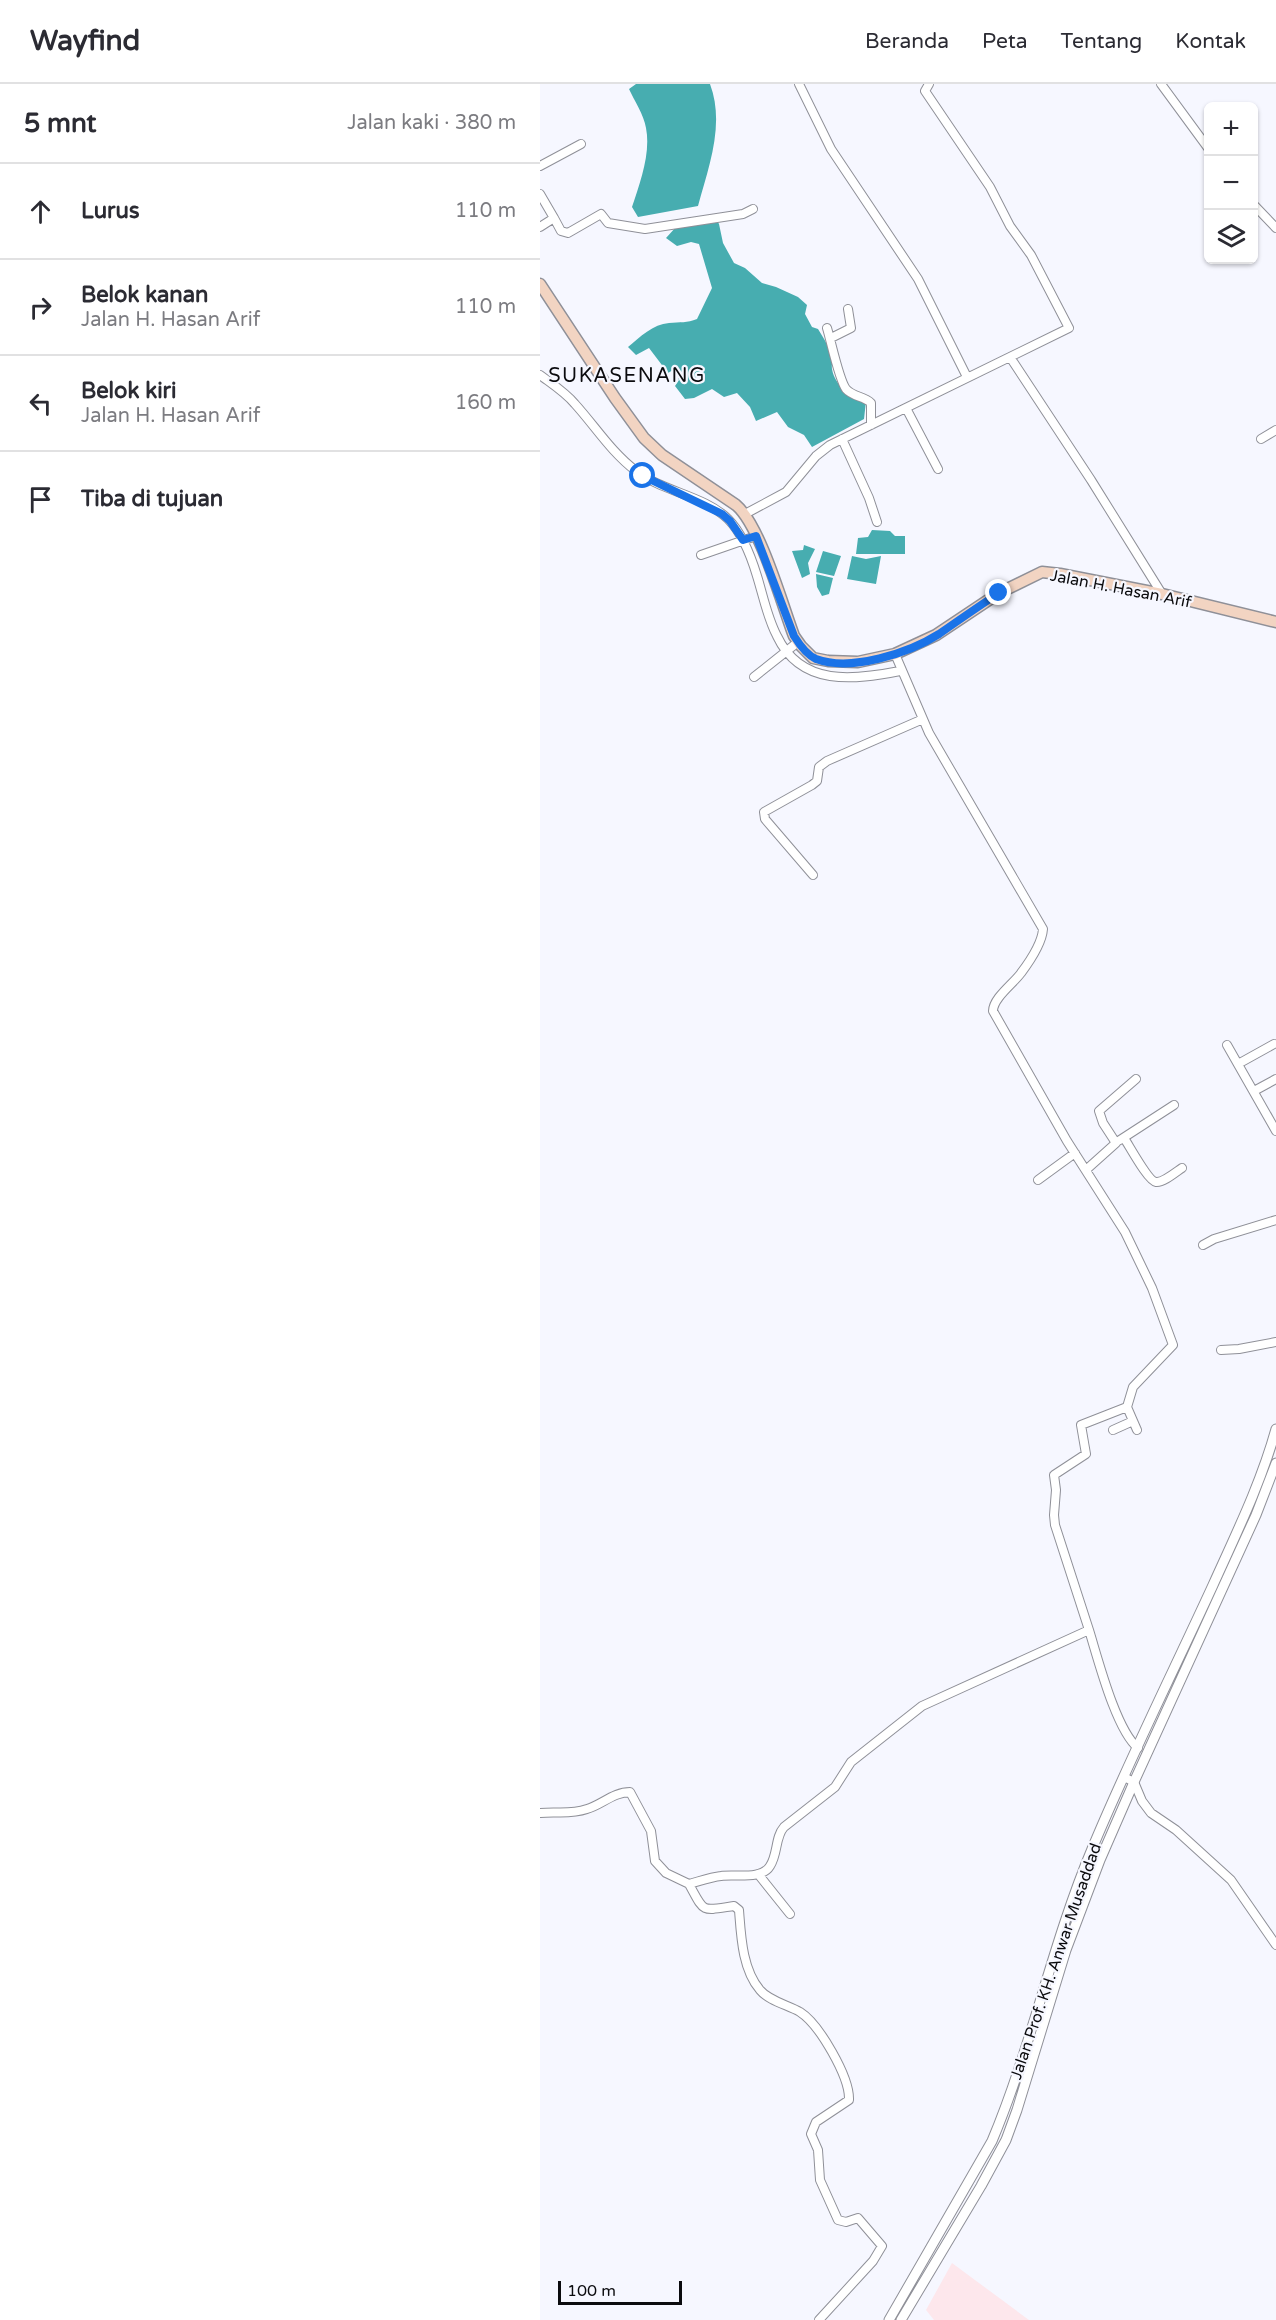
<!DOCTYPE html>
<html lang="id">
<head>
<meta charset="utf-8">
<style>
  :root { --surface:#fff; --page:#f2f2f3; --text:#2b2b33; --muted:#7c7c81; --line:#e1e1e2 }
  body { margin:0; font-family:"Varela Round",sans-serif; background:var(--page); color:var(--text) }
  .controls { position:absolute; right:18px; top:18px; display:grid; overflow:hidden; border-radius:9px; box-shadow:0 2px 4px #0004 }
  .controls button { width:54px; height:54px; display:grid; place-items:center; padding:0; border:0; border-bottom:2px solid var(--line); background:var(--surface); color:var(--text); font:30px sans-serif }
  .scale { position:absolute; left:18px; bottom:15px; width:124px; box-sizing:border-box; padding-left:6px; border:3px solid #0b0b0e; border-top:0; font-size:16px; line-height:21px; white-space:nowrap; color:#0b0b0e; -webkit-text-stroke:4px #f6f7ff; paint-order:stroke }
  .stop { position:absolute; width:18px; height:18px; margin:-14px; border:4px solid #1a73e8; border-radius:50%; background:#fff }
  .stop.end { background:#1a73e8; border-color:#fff; box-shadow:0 2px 6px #0008 }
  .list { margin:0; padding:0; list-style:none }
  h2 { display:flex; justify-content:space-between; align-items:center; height:78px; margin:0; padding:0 24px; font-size:26px }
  h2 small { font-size:20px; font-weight:400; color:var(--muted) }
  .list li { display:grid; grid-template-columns:39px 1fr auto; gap:18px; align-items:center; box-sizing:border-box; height:96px; padding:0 24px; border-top:2px solid var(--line) }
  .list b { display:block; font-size:22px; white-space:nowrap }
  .list p { margin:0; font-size:20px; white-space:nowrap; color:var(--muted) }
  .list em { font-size:20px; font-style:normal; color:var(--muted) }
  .icon { flex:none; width:33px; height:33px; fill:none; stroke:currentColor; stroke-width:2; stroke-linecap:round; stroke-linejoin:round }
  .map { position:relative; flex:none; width:736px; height:2236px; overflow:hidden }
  header { display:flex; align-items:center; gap:36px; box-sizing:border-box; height:84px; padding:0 30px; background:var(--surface); border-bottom:2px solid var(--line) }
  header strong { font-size:28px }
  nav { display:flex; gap:33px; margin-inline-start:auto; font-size:21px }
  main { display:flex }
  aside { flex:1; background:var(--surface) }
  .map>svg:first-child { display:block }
</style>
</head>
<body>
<header>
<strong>Wayfind</strong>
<nav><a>Beranda</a><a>Peta</a><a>Tentang</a><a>Kontak</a></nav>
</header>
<main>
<aside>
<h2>5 mnt<small>Jalan kaki · 380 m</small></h2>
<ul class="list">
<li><svg class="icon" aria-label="ahead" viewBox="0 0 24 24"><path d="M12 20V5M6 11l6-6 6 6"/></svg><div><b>Lurus</b></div><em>110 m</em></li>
<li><svg class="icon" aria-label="right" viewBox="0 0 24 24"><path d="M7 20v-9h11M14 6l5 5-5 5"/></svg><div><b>Belok kanan</b><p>Jalan H. Hasan Arif</p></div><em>110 m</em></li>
<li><svg class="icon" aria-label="left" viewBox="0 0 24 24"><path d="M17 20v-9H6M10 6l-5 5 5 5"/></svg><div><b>Belok kiri</b><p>Jalan H. Hasan Arif</p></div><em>160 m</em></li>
<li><svg class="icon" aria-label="arrive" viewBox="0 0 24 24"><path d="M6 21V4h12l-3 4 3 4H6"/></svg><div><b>Tiba di tujuan</b></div></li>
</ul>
</aside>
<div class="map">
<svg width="736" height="2236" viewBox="0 0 736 2236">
  <rect width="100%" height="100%" fill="#f6f7ff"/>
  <!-- industrial -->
  <path fill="#fde7ec" d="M 412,2179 L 489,2236 L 394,2236 L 386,2226 Z"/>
  <!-- water -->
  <path fill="#47adb0" d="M 96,0 L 170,0 C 185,40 169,82 158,122 L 98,133 L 92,123 C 100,99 111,69 106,44 C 104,31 94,16 89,5 Z
    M 176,135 L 179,140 L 183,159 L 194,179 L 205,184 L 222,199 L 236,203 L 258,213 L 267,221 L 265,230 L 272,243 L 278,245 C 284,255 291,265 292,276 C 294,285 291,276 292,285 C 295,303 311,311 326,317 L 324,335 L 272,363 L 264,351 L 248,343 L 237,328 L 216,337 L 210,323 L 197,309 L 184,313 L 172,305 L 154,314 L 145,315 L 135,302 L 139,296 L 133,286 L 128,289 L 109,264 L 96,271 L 88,263 C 100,253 113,240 129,239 C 140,238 147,239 157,235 L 172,204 L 159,160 L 151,158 L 137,162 L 126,154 L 136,143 Z
    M 332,446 L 350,447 L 355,452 L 365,452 L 365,470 L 316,470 L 318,454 L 328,453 Z
    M 264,461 L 275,465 L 268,479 L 270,490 L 262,494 L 252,467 L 263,466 Z
    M 283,467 L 301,472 L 294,492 L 276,488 Z
    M 312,472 L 326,475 L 341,472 L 336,500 L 307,495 Z
    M 276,490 L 293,494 L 289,510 L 282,512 L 277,503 Z"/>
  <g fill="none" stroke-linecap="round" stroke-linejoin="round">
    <defs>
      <path id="minor" d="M 259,0 L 291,65 L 378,195 L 427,293
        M 621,0 L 668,64
        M 0,82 L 41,60
        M 0,110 L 14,134
        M 714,121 L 736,144
        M 0,143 L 14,134 L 21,147 L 28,149 L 61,130 L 68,139 L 105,145 L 203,130 L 213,125
        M 287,244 C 291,257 299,296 306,305 C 313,313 324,312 331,319 L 331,341
        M 291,254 L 311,244 L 308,225
        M 470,273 L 551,396 L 622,510
        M 0,291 C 12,300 25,308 35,320 C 55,342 71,368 96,387 C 121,407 165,412 188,435 C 203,450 211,472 217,492 C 223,511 227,533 237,552 C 261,603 314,596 360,587
        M 366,324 L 398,385
        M 302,355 L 329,414 L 337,438
        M 721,355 L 736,346
        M 205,430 L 246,408 L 276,372 L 290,361 L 529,244 L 491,171 L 470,142 L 450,103 L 385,7 L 389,0
        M 161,471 L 216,452
        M 214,593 L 258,558
        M 273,791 L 225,735 L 224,728 L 272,701 L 277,697 L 279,683 L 287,677 L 383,635
        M 687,961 L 736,1047
        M 698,980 L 734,960
        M 714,1007 L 736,995
        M 584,1054 C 589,1061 608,1097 616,1098 C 623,1099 636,1088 642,1084
        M 580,1056 L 634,1021
        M 547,1085 L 576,1059 L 563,1039 L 559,1027 L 596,995
        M 498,1096 L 535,1069
        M 663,1161 L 674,1155 L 736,1136
        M 681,1266 L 699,1265 L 736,1258
        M 587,1323 L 597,1346
        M 573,1346 L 593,1337
        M 549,1546 C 558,1575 576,1646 598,1664
        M 584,1693 L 594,1698 L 602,1717 L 611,1729 L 636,1746 L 691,1796 L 736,1861
        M 0,1729 C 17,1727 29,1731 47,1725 C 61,1721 74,1708 90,1708 L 111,1747 L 115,1777 L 126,1789 L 149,1800
        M 218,1790 L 250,1830
        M 279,2236 L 333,2177 L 342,2162 L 318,2134 L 306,2138 L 298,2136 L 280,2096 L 278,2066 L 271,2050 L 276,2038 L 309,2016 C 310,1993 279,1940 260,1928 C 248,1921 229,1917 220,1906 C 202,1885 201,1851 199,1826 L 194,1822 C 160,1827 165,1829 149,1800 C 160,1797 171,1793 181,1792 C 195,1790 222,1796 230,1782 C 238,1770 235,1753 244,1743 L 295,1703 L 311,1678 L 382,1622 L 549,1546 L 515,1441 L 514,1431 L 516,1406 L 514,1391 L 546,1370 L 541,1341 L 587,1323 L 593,1303 L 633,1261 L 612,1204 L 585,1148 L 527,1057 L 453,927 C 453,914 474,899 481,889 C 490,877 502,859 503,845 L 389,649 L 355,570"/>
      <path id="tertiary" d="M 349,2236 L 452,2057 C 492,1962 512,1860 552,1765 C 589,1676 633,1588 673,1501 C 696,1450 721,1399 736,1345
        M 361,2236 L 441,2102 L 466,2056 L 477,2026 L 526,1866 L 560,1776 L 594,1698 L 716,1431 L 736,1379"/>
      <path id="secondary" d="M 0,200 L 75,314 L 104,354 L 122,371 L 196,421 C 220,441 242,520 254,552 L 261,562 L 273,574 L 288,577 L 318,578 L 355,570 L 396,551 L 459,509 L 502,488 L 520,490 L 622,510 L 736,538"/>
    </defs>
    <!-- minor casing -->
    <use href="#minor" stroke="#8f9098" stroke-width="10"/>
    <!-- tertiary casing -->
    <use href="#tertiary" stroke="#8f9098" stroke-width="11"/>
    <!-- secondary casing -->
    <use href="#secondary" stroke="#8f9098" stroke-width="13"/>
    <!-- minor -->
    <use href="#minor" stroke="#fff" stroke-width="8"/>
    <!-- tertiary -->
    <use href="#tertiary" stroke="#fff" stroke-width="9"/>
    <!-- secondary -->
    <use href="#secondary" stroke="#f2d4c2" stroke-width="10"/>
  </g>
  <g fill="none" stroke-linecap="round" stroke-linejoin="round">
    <!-- route -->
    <path stroke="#1a73e8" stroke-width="8" d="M 103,392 L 182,430 L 190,437 L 203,456 L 216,452 L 254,552 C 259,560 267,571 276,575 C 311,588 369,569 399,550 C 419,536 439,522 459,509"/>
  </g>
  <g text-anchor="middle" stroke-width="4.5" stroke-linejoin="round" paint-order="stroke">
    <!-- street labels -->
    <g font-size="16" fill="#0b0b0e" stroke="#f6f7ff">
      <text transform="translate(581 504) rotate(11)" y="6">Jalan H. Hasan Arif</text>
      <text transform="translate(515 1877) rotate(-71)" y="6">Jalan Prof. KH. Anwar Musaddad</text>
    </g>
    <!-- quarter labels -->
    <g font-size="20" letter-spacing="1.5" fill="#0b0b0e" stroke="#f6f7ff">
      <text x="87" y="298">SUKASENANG</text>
    </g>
  </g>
</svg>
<div class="controls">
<button>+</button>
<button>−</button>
<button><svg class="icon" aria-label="layers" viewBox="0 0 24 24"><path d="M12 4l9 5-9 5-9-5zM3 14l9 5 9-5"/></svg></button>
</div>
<div class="scale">100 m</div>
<div class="stop" style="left:103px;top:392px"></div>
<div class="stop end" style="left:459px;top:509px"></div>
</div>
</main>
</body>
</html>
